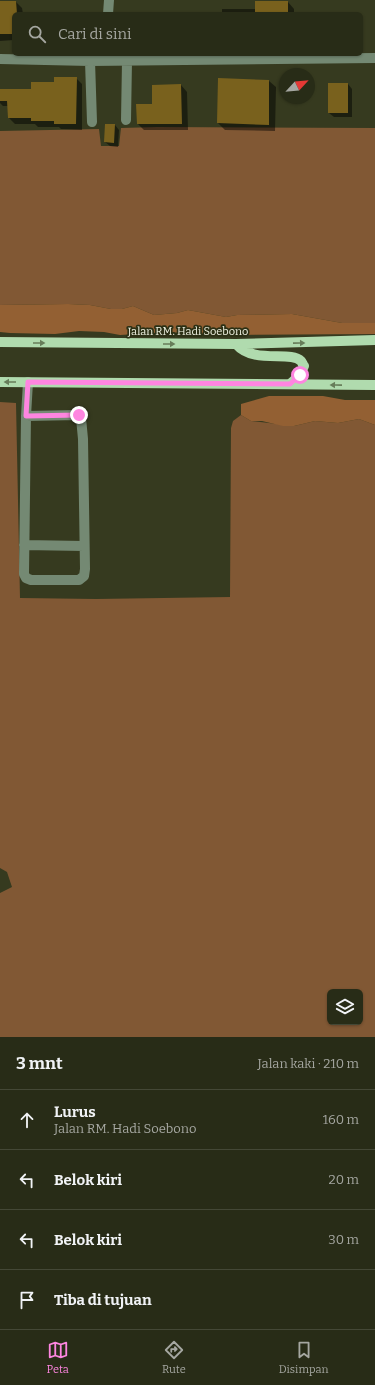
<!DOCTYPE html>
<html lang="id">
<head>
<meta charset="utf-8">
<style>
  :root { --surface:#282c17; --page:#343824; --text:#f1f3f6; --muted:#a5a7a1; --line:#444836; --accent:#fe85e0 }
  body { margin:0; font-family:Bitter,serif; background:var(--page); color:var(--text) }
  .controls { position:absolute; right:12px; bottom:12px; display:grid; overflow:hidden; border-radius:6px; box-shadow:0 1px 3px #0004 }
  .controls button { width:36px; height:36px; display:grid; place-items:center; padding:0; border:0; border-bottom:1px solid var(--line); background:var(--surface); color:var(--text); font:20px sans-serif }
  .compass { position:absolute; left:279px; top:68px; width:36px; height:36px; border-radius:50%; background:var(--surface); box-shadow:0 1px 3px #0004; rotate:64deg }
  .stop { position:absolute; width:12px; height:12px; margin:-9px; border:3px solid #fe85e0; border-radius:50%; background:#fff }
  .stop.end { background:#fe85e0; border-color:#fff; box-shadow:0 1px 4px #0008 }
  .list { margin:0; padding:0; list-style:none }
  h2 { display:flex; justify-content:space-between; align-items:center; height:52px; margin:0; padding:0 16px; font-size:17px }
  h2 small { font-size:13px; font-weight:400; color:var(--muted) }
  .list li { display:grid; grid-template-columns:26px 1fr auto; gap:12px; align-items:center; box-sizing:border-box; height:60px; padding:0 16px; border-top:1px solid var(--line) }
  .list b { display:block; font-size:15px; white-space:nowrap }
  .list p { margin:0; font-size:13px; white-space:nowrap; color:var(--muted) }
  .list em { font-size:13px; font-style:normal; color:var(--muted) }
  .icon { flex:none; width:22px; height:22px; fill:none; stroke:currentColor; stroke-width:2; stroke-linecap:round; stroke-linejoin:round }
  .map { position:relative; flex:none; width:375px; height:1037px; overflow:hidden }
  .search { position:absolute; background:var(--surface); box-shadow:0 1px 3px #0004; left:12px; right:12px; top:12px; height:44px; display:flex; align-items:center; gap:10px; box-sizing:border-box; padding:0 14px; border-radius:6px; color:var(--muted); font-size:15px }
  .sheet { height:292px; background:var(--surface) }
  nav { display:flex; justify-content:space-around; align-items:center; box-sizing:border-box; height:56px; border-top:1px solid var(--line); background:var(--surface); font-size:11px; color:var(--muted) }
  nav a { display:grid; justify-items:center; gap:2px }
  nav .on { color:var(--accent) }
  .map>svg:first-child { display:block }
</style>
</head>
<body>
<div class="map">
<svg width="375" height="1037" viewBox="0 0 375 1037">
  <rect width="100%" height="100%" fill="#363a1f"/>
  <!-- green -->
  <path fill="#815834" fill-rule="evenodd" d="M 157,127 L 375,128 L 375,323 L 342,323 L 292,314 L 237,315 L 226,317 L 188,310 L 177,313 L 154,315 L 133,306 L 122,309 L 111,309 L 90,305 L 68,304 L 0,305 L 0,131 L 99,129 L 101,146 L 119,146 L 121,128 Z
    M 0,402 L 16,403 L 20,598 L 96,599 L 230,597 L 231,428 L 233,421 L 241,415 L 251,421 L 294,426 L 315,421 L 338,423 L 359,419 L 375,425 L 375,1037 L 0,1037 L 0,893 L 12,887 L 7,872 L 0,868 ZM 330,992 L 360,992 L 360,1022 L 330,1022 Z"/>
  <!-- forest -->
  <path fill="#936033" d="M 68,304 L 90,305 L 111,309 L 122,309 L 133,306 L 154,315 L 177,313 L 188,310 L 226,317 L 237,315 L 292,314 L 342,323 L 375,323 L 375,334 L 223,335 L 167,332 L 120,335 L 104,332 L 79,331 L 55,334 L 10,333 L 0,332 L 0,305 Z
    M 269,396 L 323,396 L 345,400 L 375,400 L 375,425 L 359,419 L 338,423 L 315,421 L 294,426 L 283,426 L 262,421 L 251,421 L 241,415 L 241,404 Z"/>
  <!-- shadow -->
  <path fill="#0007" d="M 0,2 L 16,2 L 22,8 L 23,14 L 14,14 L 14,40 L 0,41 Z
    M 288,2 L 294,9 L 294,14 L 200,14 L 222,14 L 222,9 L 256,9 Z
    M 184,54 L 199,54 L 199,57 L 187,57 Z
    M 76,78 L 82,84 L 82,130 L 61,129 L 59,127 L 38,127 L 35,124 L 15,124 L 9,118 L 9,106 L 3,106 L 0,103 L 0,90 L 32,90 L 55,83 Z
    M 269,81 L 276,87 L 275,131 L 225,130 L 218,123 Z
    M 348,84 L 352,89 L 352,117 L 334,117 L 329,113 Z
    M 181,85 L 187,92 L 188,130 L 144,130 L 138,124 L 153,105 Z
    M 106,125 L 115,125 L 119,130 L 118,147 L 110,146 L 105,142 Z"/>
  <!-- building -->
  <path fill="#79611d" d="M 0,1 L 16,1 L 17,14 L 14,14 L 14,34 L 0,34 Z
    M 255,1 L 288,1 L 288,14 L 255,14 Z
    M 54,77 L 77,77 L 76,124 L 54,124 L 54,121 L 31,121 L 31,118 L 8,118 L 7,101 L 0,101 L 0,89 L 31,89 L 31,82 L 54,82 Z
    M 218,78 L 269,80 L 269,125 L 217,123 Z
    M 328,83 L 348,83 L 348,113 L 328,113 Z
    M 181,84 L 182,124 L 137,124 L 136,104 L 152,104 L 152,85 Z
    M 105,124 L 115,124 L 114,143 L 104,142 Z"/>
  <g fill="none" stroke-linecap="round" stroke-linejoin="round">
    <!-- minor -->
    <path stroke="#748973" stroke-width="10" d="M 108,14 L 109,0
      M 0,59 L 90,61 L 375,58
      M 90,61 L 92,122
      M 126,120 L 127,61
      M 26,416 L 78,415 L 81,418 L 83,439 L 85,569 L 84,576 L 79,580 L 31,580 L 26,578 L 24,574 L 26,416 L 28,382
      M 24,545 L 84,546"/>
    <!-- major -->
    <path stroke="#b0dbae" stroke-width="10" d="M 0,342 L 236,344 L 375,340
      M 236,344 C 254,365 290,350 301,361 C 302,362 303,365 304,366 C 301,375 296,379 290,384
      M 0,382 L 375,385"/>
  </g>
  <!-- one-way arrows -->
  <defs><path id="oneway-solid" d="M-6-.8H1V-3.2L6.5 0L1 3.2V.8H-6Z"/></defs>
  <g fill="#677d5a">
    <use href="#oneway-solid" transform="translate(39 343)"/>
    <use href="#oneway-solid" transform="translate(299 343) rotate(-1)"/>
    <use href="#oneway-solid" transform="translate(169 344)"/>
    <use href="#oneway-solid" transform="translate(10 382) rotate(-180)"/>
    <use href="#oneway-solid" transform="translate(336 385) rotate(-179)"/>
  </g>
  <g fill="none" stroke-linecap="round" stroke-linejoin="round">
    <!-- route -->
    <path stroke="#fe85e0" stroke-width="5" d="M 79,415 L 26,416 L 28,382 L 290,384 L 300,375"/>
  </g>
  <g text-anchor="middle" stroke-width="3.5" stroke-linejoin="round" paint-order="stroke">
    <!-- street labels -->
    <g font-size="11" fill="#eff2e2" stroke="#2c3015">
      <text x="188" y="335">Jalan RM. Hadi Soebono</text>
    </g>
  </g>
</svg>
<div class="controls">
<button><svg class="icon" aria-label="layers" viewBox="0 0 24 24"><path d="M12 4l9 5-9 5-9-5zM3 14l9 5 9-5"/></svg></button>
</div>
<svg class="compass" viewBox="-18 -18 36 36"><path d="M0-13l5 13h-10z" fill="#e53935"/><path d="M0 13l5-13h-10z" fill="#a5a7a1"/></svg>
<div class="stop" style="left:300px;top:375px"></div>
<div class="stop end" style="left:79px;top:415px"></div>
<div class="search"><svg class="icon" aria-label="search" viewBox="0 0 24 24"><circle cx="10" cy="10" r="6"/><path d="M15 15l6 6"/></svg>Cari di sini</div>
</div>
<section class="sheet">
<h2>3 mnt<small>Jalan kaki · 210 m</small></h2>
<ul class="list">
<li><svg class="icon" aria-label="ahead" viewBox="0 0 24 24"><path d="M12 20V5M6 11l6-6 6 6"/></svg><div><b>Lurus</b><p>Jalan RM. Hadi Soebono</p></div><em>160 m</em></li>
<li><svg class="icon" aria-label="left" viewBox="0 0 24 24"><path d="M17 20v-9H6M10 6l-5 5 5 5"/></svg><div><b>Belok kiri</b></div><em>20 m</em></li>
<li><svg class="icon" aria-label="left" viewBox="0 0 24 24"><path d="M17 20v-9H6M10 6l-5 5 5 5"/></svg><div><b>Belok kiri</b></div><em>30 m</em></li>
<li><svg class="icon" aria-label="arrive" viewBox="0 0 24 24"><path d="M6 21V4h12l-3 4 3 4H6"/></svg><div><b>Tiba di tujuan</b></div></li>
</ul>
</section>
<nav>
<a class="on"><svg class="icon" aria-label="map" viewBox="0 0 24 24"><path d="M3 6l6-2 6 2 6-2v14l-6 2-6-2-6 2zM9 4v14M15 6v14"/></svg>Peta</a>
<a><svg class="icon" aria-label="directions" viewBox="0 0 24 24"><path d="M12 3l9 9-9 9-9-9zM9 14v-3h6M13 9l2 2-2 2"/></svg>Rute</a>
<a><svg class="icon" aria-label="saved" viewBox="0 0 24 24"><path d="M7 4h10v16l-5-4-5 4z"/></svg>Disimpan</a>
</nav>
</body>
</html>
